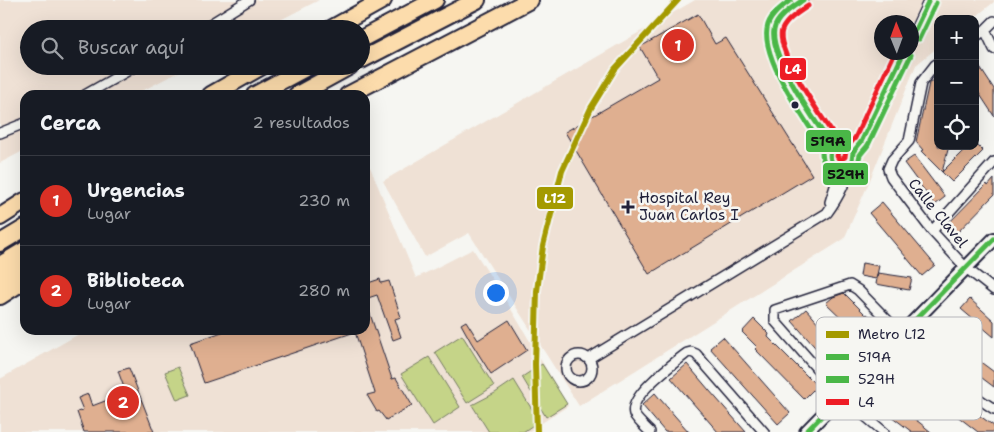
<!DOCTYPE html>
<html lang="es">
<head>
<meta charset="utf-8">
<style>
  :root { --surface:#171b24; --page:#242831; --text:#f1f3f6; --muted:#9ea1a6; --line:#363941; --accent:#d93025 }
  body { margin:0; font-family:"Shantell Sans",sans-serif; background:var(--page); color:var(--text) }
  .controls { position:absolute; right:15px; top:15px; display:grid; overflow:hidden; border-radius:10px; box-shadow:0 5px 20px #0002 }
  .controls button { width:45px; height:45px; display:grid; place-items:center; padding:0; border:0; border-bottom:1px solid var(--line); background:var(--surface); color:var(--text); font:25px sans-serif }
  .compass { position:absolute; left:874px; top:15px; width:45px; height:45px; border-radius:50%; background:var(--surface); box-shadow:0 5px 20px #0002; rotate:359deg }
  .you { position:absolute; left:495px; top:292px; width:18px; height:18px; margin:-12px; border:4px solid #fff; border-radius:50%; background:#1a73e8; box-shadow:0 0 0 8px #1a73e833 }
  .badge { display:grid; place-items:center; width:32px; height:32px; border-radius:50%; background:var(--accent); color:#fff; font-size:16px; font-weight:700 }
  .pin { position:absolute; translate:-50% -50%; border:2px solid #fff; box-shadow:0 1px 5px #0006 }
  .list { margin:0; padding:0; list-style:none }
  h2 { display:flex; justify-content:space-between; align-items:center; height:65px; margin:0; padding:0 20px; font-size:21px }
  h2 small { font-size:16px; font-weight:400; color:var(--muted) }
  .list li { display:grid; grid-template-columns:32px 1fr auto; gap:15px; align-items:center; box-sizing:border-box; height:90px; padding:0 20px; border-top:1px solid var(--line) }
  .list b { display:block; font-size:19px; white-space:nowrap }
  .list p { margin:0; font-size:16px; white-space:nowrap; color:var(--muted) }
  .list em { font-size:16px; font-style:normal; color:var(--muted) }
  .icon { flex:none; width:28px; height:28px; fill:none; stroke:currentColor; stroke-width:2; stroke-linecap:round; stroke-linejoin:round }
  .map { position:relative; flex:none; width:994px; height:432px; overflow:hidden }
  .search { position:absolute; background:var(--surface); box-shadow:0 5px 20px #0002; left:20px; top:20px; width:350px; height:55px; display:flex; align-items:center; gap:12px; box-sizing:border-box; padding:0 18px; border-radius:28px; color:var(--muted); font-size:19px }
  .panel { position:absolute; background:var(--surface); box-shadow:0 5px 20px #0002; left:20px; top:90px; width:350px; height:245px; border-radius:15px }
  .map>svg:first-child { display:block }
</style>
</head>
<body>
<div class="map">
<svg width="994" height="432" viewBox="0 0 994 432">
  <rect width="100%" height="100%" fill="#f6f6f2"/>
  <filter id="ink" filterUnits="userSpaceOnUse"><feTurbulence type="fractalNoise" baseFrequency=".02" numOctaves="2"/><feDisplacementMap in="SourceGraphic" scale="10" xChannelSelector="R" yChannelSelector="G"/><feConvolveMatrix kernelMatrix="1 2 1 2 8 2 1 2 1" color-interpolation-filters="sRGB"/></filter>
  <g filter="url(#ink)">
    <!-- built -->
    <path fill="#efe1d5" fill-rule="evenodd" d="M 0,0 L 319,0 L 263,29 L 29,29 L 29,66 L 190,66 L 134,95 L 25,95 L 25,150 L 0,163 Z
      M 695,0 L 994,0 L 994,2 L 973,19 L 938,19 L 938,47 L 916,65 L 870,180 L 844,239 L 579,406 L 469,233 L 425,257 L 383,181 ZM 882,22 L 912,22 L 912,52 L 882,52 Z
      M 370,167 L 416,278 L 473,249 L 508,304 L 568,406 L 528,432 L 0,432 L 0,379 L 86,330 L 365,330 L 365,170 Z"/>
    <!-- green -->
    <path fill="#c5d488" stroke="#747b62" d="M 462,335 L 494,386 L 467,403 L 435,352 Z
      M 429,357 L 460,407 L 433,425 L 401,374 Z
      M 542,364 L 567,404 L 546,417 L 522,377 Z
      M 178,367 L 190,395 L 177,400 L 165,372 Z
      M 514,380 L 539,421 L 523,432 L 489,432 L 472,405 L 495,393 Z"/>
    <!-- building -->
    <path fill="#dfaf90" stroke="#22223b" d="M 698,14 L 715,44 L 726,38 L 812,175 L 649,274 L 565,132 L 658,78 L 640,47 Z
      M 975,60 L 994,89 L 994,116 L 975,87 Z
      M 938,76 L 938,146 L 949,146 L 942,172 L 968,146 L 978,146 L 983,151 L 952,182 L 921,151 L 923,150 L 916,142 L 929,83 Z
      M 914,156 L 945,197 L 935,205 L 904,163 Z
      M 994,179 L 994,195 L 953,237 L 944,228 L 987,184 L 988,186 Z
      M 882,202 L 935,265 L 922,276 L 869,213 Z
      M 862,263 L 879,266 L 876,279 L 860,276 Z
      M 878,273 L 912,278 L 909,290 L 876,284 Z
      M 380,279 L 381,283 L 389,281 L 401,317 L 395,319 L 401,337 L 393,340 L 377,295 L 365,299 L 365,284 Z
      M 844,293 L 866,315 L 867,314 L 876,322 L 865,333 L 862,330 L 859,332 L 854,327 L 852,328 L 826,303 L 833,297 Z
      M 970,299 L 994,321 L 994,337 L 961,309 Z
      M 366,302 L 392,379 L 396,378 L 412,405 L 386,420 L 379,411 L 377,412 L 367,395 L 375,393 L 355,332 L 204,383 L 190,343 L 228,330 L 365,330 L 365,303 Z
      M 806,309 L 849,358 L 835,370 L 792,321 Z
      M 754,319 L 769,334 L 768,337 L 817,386 L 804,399 L 755,349 L 757,347 L 742,332 Z
      M 509,320 L 527,350 L 491,374 L 471,342 L 461,324 L 466,321 L 478,340 Z
      M 939,331 L 994,372 L 994,387 L 930,339 Z
      M 723,337 L 790,413 L 778,424 L 710,348 Z
      M 687,364 L 709,390 L 746,432 L 718,432 L 671,378 Z
      M 905,364 L 908,367 L 910,364 L 913,366 L 914,364 L 959,401 L 994,426 L 994,432 L 978,432 L 922,389 L 920,391 L 898,373 Z
      M 129,368 L 154,432 L 84,432 L 77,412 L 83,410 L 78,398 L 88,394 L 92,406 L 126,393 L 118,371 Z
      M 877,391 L 920,423 L 931,432 L 912,432 L 870,400 Z
      M 655,393 L 660,399 L 689,432 L 665,432 L 642,405 Z"/>
    <g fill="none" stroke-linecap="round" stroke-linejoin="round">
      <defs>
        <path id="street" d="M 803,0 C 793,8 778,17 774,30 C 768,53 818,126 832,146
          M 202,29 L 249,0
          M 985,30 L 994,49
          M 912,36 L 929,0
          M 975,37 L 985,30 L 994,21
          M 938,63 L 935,65 L 921,83 L 909,141 L 892,160 L 888,169 L 891,177 L 932,231 L 966,268 L 994,290
          M 85,95 L 136,66
          M 0,133 L 25,123
          M829 155a12 12 0 1 1 24 0a12 12 0 1 1-24 0Z
          M 853,152 L 861,142 L 904,52
          M 830,202 L 836,183 L 835,166
          M 932,231 L 994,162
          M566 368a13 13 0 1 1 26 0a13 13 0 1 1-26 0Z
          M 588,359 L 827,213 C 838,198 847,181 850,163
          M 650,432 C 646,428 636,419 634,414 C 628,396 674,363 687,353 L 691,352 L 696,354 L 764,432
          M 884,432 L 841,396 L 775,321 L 775,310 L 850,285 L 858,290 L 901,334 L 967,391 L 994,409"/>
        <path id="secondary" d="M 806,432 L 994,239"/>
        <path id="highway" d="M 331,29 L 383,0
          M 361,39 L 435,0
          M 361,60 L 477,0
          M 211,95 L 262,66
          M 255,95 L 309,66
          M 297,95 L 350,66
          M 348,95 L 530,0
          M 0,217 L 25,201
          M 0,243 L 25,228
          M 0,265 L 25,250
          M 0,278 L 25,265
          M 0,296 L 25,280"/>
      </defs>
      <!-- street casing -->
      <use href="#street" stroke="#22223b" stroke-width="12"/>
      <!-- secondary casing -->
      <use href="#secondary" stroke="#22223b" stroke-width="16"/>
      <!-- highway casing -->
      <use href="#highway" stroke="#22223b" stroke-width="20"/>
      <!-- street -->
      <use href="#street" stroke="#f6f6f2" stroke-width="9"/>
      <!-- secondary -->
      <use href="#secondary" stroke="#f6f6f2" stroke-width="12"/>
      <!-- highway -->
      <use href="#highway" stroke="#fcdcac" stroke-width="16"/>
      <defs>
        <path id="bus-1" d="M 803,0 C 793,7 776,17 774,30 C 769,56 817,124 832,146 C 825,163 838,174 852,161 L 853,152 L 861,142 L 904,52
          M 912,36 L 929,0
          M 806,432 L 994,239"/>
        <path id="bus-2" d="M 791,0 C 781,7 768,17 767,29 C 762,60 806,122 823,147 C 818,164 834,181 851,172 C 861,166 857,163 860,155 C 862,152 866,148 868,145 L 911,55
          M 919,39 L 936,3"/>
        <path id="bus-3" d="M 808,6 C 799,12 786,20 782,30 C 774,51 826,123 839,143 L 839,147 L 837,156 L 839,159 L 842,159 L 845,157 L 846,148 L 855,138 L 895,52"/>
      </defs>
      <!-- bus-1 casing -->
      <use href="#bus-1" stroke="#f6f6f2" stroke-width="9"/>
      <!-- bus-2 casing -->
      <use href="#bus-2" stroke="#f6f6f2" stroke-width="9"/>
      <!-- bus-3 casing -->
      <use href="#bus-3" stroke="#f6f6f2" stroke-width="9"/>
      <!-- bus-1 -->
      <use href="#bus-1" stroke="#4ab747" stroke-width="5"/>
      <!-- bus-2 -->
      <use href="#bus-2" stroke="#4ab747" stroke-width="5"/>
      <!-- bus-3 -->
      <use href="#bus-3" stroke="#ee1c25" stroke-width="5"/>
      <defs>
        <path id="metro-1" d="M 537,432 L 535,364 L 537,291 L 543,246 L 562,171 L 591,108 L 615,69 L 678,0"/>
      </defs>
      <!-- metro-1 casing -->
      <use href="#metro-1" stroke="#f6f6f2" stroke-width="10"/>
      <!-- metro-1 -->
      <use href="#metro-1" stroke="#a49a00" stroke-width="6"/>
    </g>
  </g>
  <!-- markers -->
  <g fill="#22223b" stroke="#f6f6f2" stroke-width="2">
    <circle cx="795" cy="105" r="4.5"/>
    <path d="M625.5 199.5h5v5h5v5h-5v5h-5v-5h-5v-5h5z"/>
  </g>
  <g text-anchor="middle" stroke-width="5" stroke-linejoin="round" paint-order="stroke">
    <!-- poi labels -->
    <g font-size="15" fill="#22223b" stroke="#f6f6f2" text-anchor="start">
      <text x="639" y="203">Hospital Rey<tspan x="639" dy="17">Juan Carlos I</tspan></text>
    </g>
    <!-- street labels -->
    <g font-size="15" fill="#22223b" stroke="#f6f6f2">
      <text transform="translate(938 213) rotate(51)" y="5">Calle Clavel</text>
    </g>
  </g>
  <!-- legend -->
  <rect x="816" y="317" width="166" height="103" rx="8" fill="#f6f6f2" stroke="#b6b6bb" stroke-width="1"/>
  <rect x="826" y="331" width="23" height="7" fill="#a49a00"/>
  <rect x="826" y="354" width="23" height="6" fill="#4ab747"/>
  <rect x="826" y="376" width="23" height="7" fill="#4ab747"/>
  <rect x="826" y="399" width="23" height="6" fill="#ee1c25"/>
  <g font-size="14" fill="#22223b">
    <text x="858" y="339">Metro L12</text>
    <text x="858" y="362">519A</text>
    <text x="858" y="384">529H</text>
    <text x="858" y="407">L4</text>
  </g>
  <g stroke="#f6f6f2" stroke-width="2">
    <rect x="779" y="57" width="28" height="24" rx="5" fill="#ee1c25"/>
    <rect x="805" y="129" width="47" height="24" rx="5" fill="#4ab747"/>
    <rect x="822" y="162" width="47" height="24" rx="5" fill="#4ab747"/>
    <rect x="536" y="186" width="38" height="24" rx="5" fill="#a49a00"/>
  </g>
  <g font-size="14" text-anchor="middle" font-weight="bold" fill="#fff">
    <text x="793" y="74">L4</text>
    <text x="555" y="203">L12</text>
  </g>
  <g font-size="14" text-anchor="middle" font-weight="bold" fill="#111">
    <text x="828" y="146">519A</text>
    <text x="846" y="179">529H</text>
  </g>
</svg>
<div class="controls">
<button>+</button>
<button>−</button>
<button><svg class="icon" aria-label="locate" viewBox="0 0 24 24"><circle cx="12" cy="12" r="6"/><path d="M12 2v4M12 18v4M2 12h4M18 12h4"/></svg></button>
</div>
<svg class="compass" viewBox="-18 -18 36 36"><path d="M0-13l5 13h-10z" fill="#e53935"/><path d="M0 13l5-13h-10z" fill="#9ea1a6"/></svg>
<div class="you"></div>
<div class="pin badge" style="left:678px;top:45px">1</div>
<div class="pin badge" style="left:123px;top:402px">2</div>
<div class="search"><svg class="icon" aria-label="search" viewBox="0 0 24 24"><circle cx="10" cy="10" r="6"/><path d="M15 15l6 6"/></svg>Buscar aquí</div>
<section class="panel">
<h2>Cerca<small>2 resultados</small></h2>
<ul class="list">
<li><span class="badge">1</span><div><b>Urgencias</b><p>Lugar</p></div><em>230 m</em></li>
<li><span class="badge">2</span><div><b>Biblioteca</b><p>Lugar</p></div><em>280 m</em></li>
</ul>
</section>
</div>
</body>
</html>
